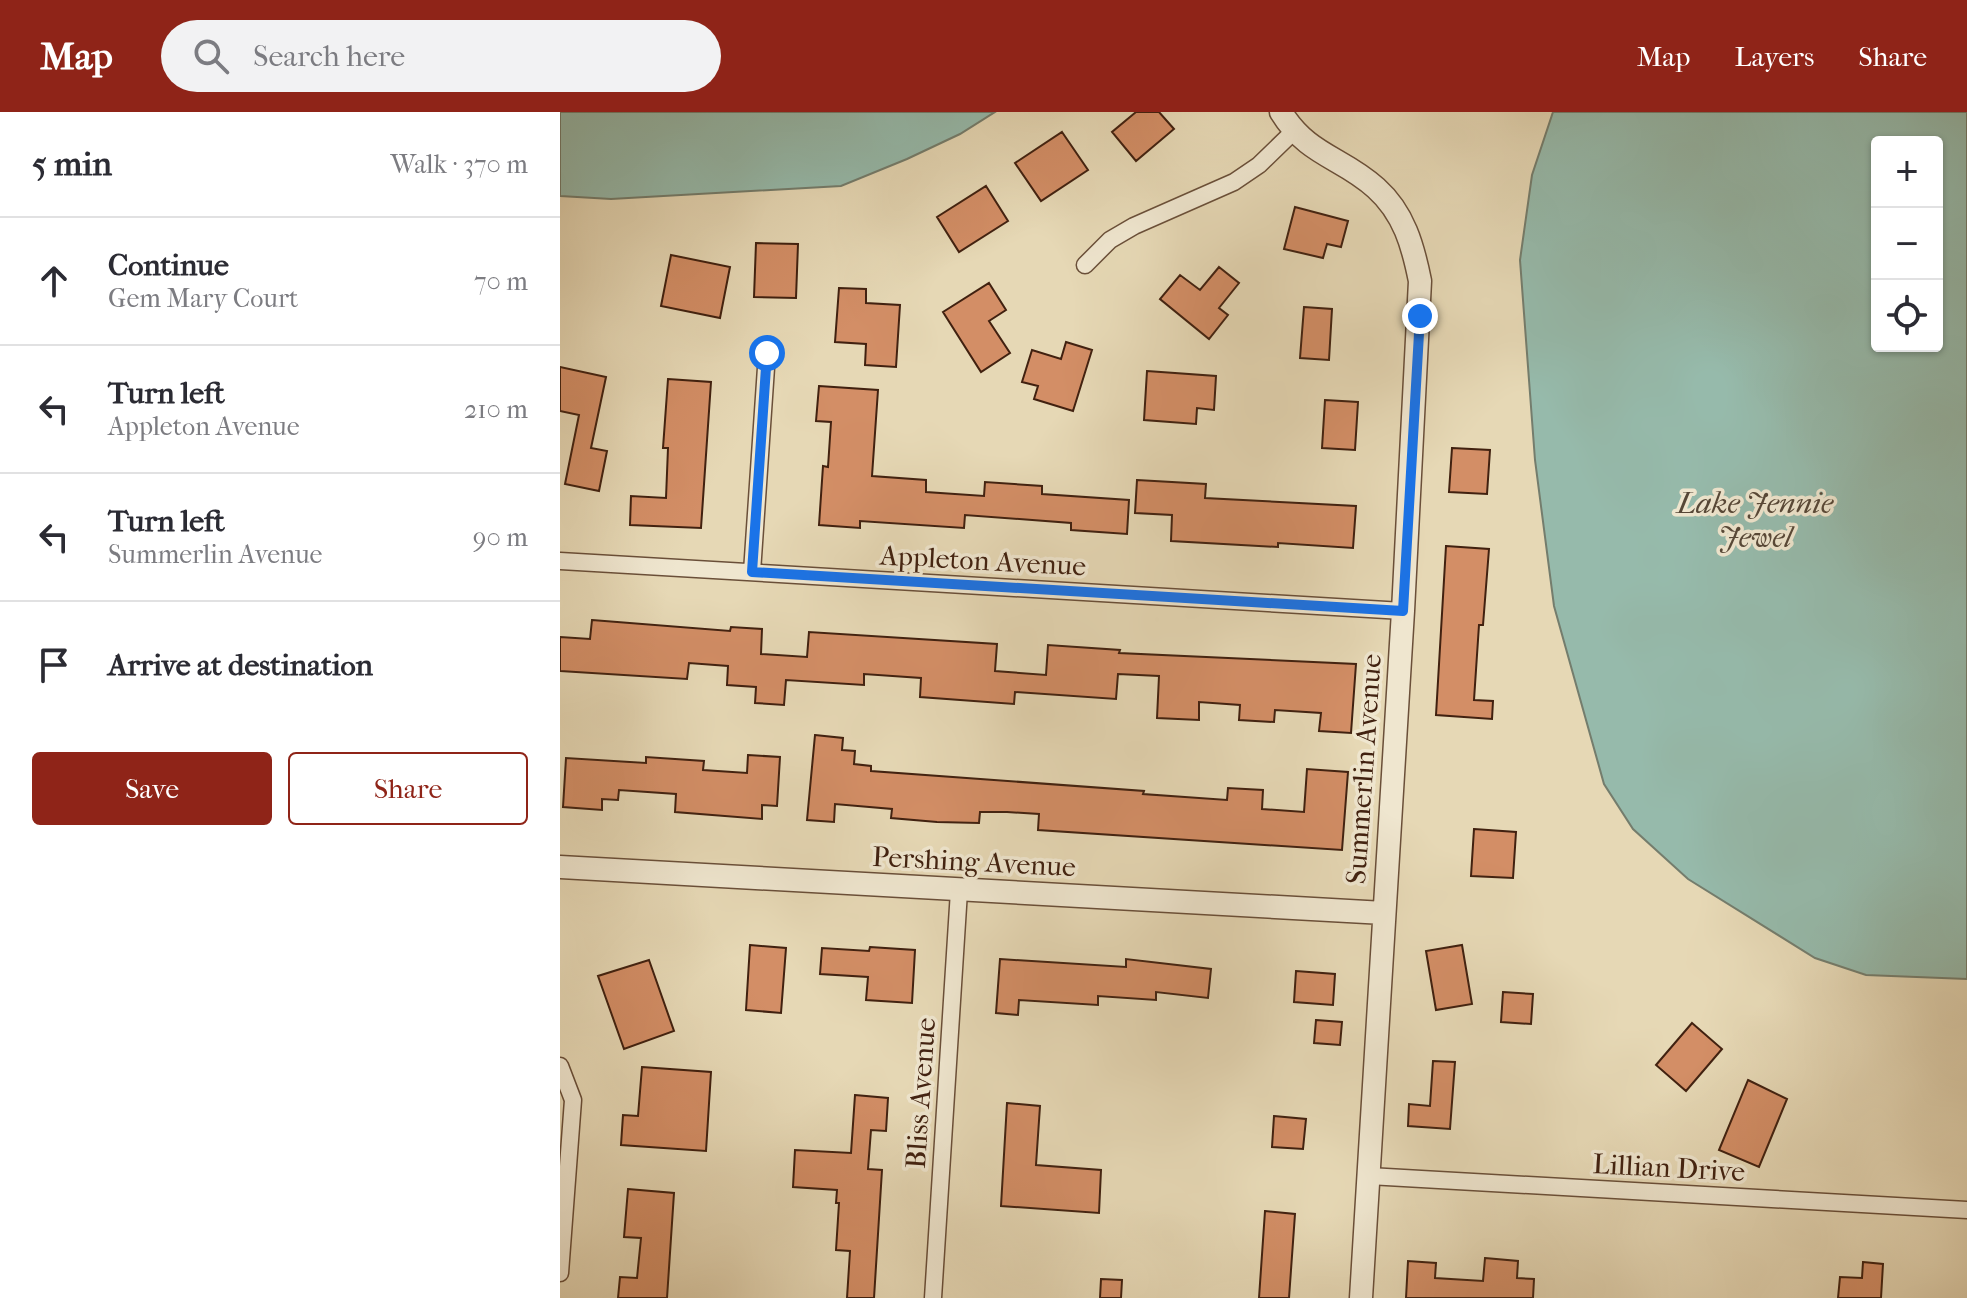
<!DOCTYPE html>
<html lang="en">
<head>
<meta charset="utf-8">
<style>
  :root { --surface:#fff; --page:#f2f2f3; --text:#2b2b33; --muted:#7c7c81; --line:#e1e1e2; --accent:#8f2418 }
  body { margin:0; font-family:"IM FELL French Canon",serif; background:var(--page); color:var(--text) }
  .controls { position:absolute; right:24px; top:24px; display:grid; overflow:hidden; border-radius:8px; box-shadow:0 2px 6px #0004 }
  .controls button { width:72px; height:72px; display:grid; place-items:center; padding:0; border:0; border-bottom:2px solid var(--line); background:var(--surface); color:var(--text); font:40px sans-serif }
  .stop { position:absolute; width:24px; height:24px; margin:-18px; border:6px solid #1a73e8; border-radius:50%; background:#fff }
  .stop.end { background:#1a73e8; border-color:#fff; box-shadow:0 2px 8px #0008 }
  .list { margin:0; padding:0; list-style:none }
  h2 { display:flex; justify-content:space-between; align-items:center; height:104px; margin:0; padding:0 32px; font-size:34px }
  h2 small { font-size:26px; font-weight:400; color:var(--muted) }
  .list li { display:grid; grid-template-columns:52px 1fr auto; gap:24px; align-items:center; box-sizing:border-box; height:128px; padding:0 32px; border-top:2px solid var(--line) }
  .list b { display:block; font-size:30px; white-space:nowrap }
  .list p { margin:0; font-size:26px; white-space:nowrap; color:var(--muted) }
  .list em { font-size:26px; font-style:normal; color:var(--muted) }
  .actions { display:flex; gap:16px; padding:24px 32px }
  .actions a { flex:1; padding:18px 0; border:2px solid var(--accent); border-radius:8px; text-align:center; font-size:28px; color:var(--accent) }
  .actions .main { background:var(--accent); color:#fff }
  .icon { flex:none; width:44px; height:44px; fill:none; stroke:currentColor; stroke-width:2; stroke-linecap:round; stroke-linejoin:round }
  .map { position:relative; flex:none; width:1407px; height:1186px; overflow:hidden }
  header { display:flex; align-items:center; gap:48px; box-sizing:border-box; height:112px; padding:0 40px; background:var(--accent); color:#fff }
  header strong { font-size:38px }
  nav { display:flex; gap:44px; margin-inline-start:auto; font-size:28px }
  .search { width:560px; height:72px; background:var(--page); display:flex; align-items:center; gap:20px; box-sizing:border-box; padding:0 28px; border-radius:44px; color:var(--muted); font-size:30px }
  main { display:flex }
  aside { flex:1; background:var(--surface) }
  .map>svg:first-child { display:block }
</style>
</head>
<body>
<header>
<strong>Map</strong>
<div class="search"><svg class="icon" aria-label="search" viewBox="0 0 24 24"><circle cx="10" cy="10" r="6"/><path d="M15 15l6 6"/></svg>Search here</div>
<nav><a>Map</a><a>Layers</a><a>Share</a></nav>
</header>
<main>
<aside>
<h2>5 min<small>Walk · 370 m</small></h2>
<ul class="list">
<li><svg class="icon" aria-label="ahead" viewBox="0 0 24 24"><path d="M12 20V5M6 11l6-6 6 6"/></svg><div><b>Continue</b><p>Gem Mary Court</p></div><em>70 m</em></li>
<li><svg class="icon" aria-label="left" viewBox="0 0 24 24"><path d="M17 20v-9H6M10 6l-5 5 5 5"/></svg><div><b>Turn left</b><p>Appleton Avenue</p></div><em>210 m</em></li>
<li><svg class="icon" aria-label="left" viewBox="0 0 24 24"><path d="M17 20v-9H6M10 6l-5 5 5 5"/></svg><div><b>Turn left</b><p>Summerlin Avenue</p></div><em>90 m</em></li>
<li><svg class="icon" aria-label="arrive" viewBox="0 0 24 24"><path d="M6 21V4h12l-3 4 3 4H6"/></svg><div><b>Arrive at destination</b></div></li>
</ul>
<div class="actions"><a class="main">Save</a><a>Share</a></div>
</aside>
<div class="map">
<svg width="1407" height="1186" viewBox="0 0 1407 1186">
  <rect width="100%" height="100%" fill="#e6d8b5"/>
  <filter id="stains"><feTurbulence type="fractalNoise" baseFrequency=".0025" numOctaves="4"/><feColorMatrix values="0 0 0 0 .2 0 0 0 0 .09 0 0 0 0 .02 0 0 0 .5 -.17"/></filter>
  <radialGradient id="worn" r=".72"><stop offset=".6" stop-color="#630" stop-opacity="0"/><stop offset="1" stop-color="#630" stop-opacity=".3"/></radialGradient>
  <!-- water -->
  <path fill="#96baab" stroke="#747d6d" stroke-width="2" fill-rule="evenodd" d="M 0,0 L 435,0 L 400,22 L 347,47 L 281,74 L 51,87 L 0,84 Z
    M 993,0 L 1407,0 L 1407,867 L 1306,863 L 1255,846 L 1128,767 L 1073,717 L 1044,672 L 994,494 L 975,348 L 960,148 L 972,63 ZM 1377,30 L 1377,234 L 1317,234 L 1317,30 Z"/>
  <!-- building -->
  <path fill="#d38e66" stroke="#412110" stroke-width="2" d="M 576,0 L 599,0 L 614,17 L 576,49 L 552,20 Z
    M 502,20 L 528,58 L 481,89 L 455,51 Z
    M 426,74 L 448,109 L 399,140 L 377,105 Z
    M 735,95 L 788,109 L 781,135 L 767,132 L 763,146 L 724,137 Z
    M 196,131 L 238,132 L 236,186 L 194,185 Z
    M 111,143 L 170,155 L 160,206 L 101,194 Z
    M 659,155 L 679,171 L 659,196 L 668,203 L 649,227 L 600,187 L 620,163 L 640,178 Z
    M 429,171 L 446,198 L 429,209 L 450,241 L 421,260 L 383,200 Z
    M 279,176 L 306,177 L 306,191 L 340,193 L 336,255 L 305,253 L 306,232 L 275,230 Z
    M 744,195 L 772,197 L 769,248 L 740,246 Z
    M 506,230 L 532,238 L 513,299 L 474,287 L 478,274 L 462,270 L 472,238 L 501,247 Z
    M 0,255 L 46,265 L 31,336 L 47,339 L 39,379 L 5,372 L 19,303 L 0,299 Z
    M 587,259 L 656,264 L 654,298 L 637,296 L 636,312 L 584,308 Z
    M 108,267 L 151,270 L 141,416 L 70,413 L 71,384 L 106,386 L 108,336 L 103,336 Z
    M 259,274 L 318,278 L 312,364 L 366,368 L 366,380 L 424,384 L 425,370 L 482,374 L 482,382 L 569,388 L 567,422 L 511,418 L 511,411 L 405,403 L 404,416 L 300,409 L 300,416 L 259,413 L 263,354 L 268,355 L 271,310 L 256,309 Z
    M 765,288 L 798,290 L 795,338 L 762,336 Z
    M 892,336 L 930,338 L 927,382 L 889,380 Z
    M 577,368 L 646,372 L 645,386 L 796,394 L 793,436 L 718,431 L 718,435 L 611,429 L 612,403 L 575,401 Z
    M 886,434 L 929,437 L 923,513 L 919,513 L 914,588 L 933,589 L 932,607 L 876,603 Z
    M 32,508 L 170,519 L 171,515 L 202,517 L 201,542 L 247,545 L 249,520 L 437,532 L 435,559 L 486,563 L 488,533 L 560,538 L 559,541 L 796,552 L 791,621 L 759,619 L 761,601 L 715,598 L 714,610 L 679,608 L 680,593 L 639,590 L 639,608 L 597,606 L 599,564 L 558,562 L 556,587 L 455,580 L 454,592 L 360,585 L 361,566 L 304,562 L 304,573 L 226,568 L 224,593 L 195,591 L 196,575 L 167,573 L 168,554 L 129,551 L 127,567 L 0,559 L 0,525 L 30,527 Z
    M 255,623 L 283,626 L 282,638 L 295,639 L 294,652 L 311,654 L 311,659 L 584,679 L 583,682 L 667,688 L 668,676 L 703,678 L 702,697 L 744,700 L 747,657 L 788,660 L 782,738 L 478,718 L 479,702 L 447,700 L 420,700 L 419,711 L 377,710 L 331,706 L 332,697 L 275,692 L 274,710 L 247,708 Z
    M 188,643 L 220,645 L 217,694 L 202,693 L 202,707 L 115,700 L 116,682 L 59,678 L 58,688 L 42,687 L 42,698 L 3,695 L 6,646 L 86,651 L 86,645 L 144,649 L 143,658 L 187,661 Z
    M 914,717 L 956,720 L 953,766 L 911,764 Z
    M 190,833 L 226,836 L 221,901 L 186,898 Z
    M 902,833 L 912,892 L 876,898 L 866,839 Z
    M 310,835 L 355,838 L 352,891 L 306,888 L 308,865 L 260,862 L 262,836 L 309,839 Z
    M 440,847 L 566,855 L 566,847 L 651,857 L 648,886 L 596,880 L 596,888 L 538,884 L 538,893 L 459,888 L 458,903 L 436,901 Z
    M 89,848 L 114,919 L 64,937 L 38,864 Z
    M 736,859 L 775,862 L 773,893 L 734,890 Z
    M 943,880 L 973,882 L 971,912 L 941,910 Z
    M 756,908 L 782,910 L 780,933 L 754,931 Z
    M 1132,911 L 1162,937 L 1126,979 L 1096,953 Z
    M 873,949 L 895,950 L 890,1017 L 848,1014 L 849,992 L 870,994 Z
    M 82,955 L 151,960 L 146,1039 L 61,1033 L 63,1003 L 78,1004 Z
    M 1188,968 L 1227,987 L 1199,1055 L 1159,1038 Z
    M 295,983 L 328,986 L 326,1019 L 311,1018 L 308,1057 L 322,1058 L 314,1186 L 287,1186 L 290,1139 L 276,1138 L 279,1091 L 276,1091 L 277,1078 L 233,1075 L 235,1038 L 291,1041 Z
    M 447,991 L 480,994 L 476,1053 L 541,1058 L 539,1101 L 441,1094 Z
    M 714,1004 L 746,1007 L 743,1037 L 712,1035 Z
    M 68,1077 L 114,1081 L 107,1186 L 58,1186 L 60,1165 L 77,1166 L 81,1126 L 64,1125 Z
    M 705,1099 L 735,1102 L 729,1186 L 699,1186 Z
    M 925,1146 L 958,1149 L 957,1166 L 974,1167 L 973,1186 L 846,1186 L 848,1149 L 876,1151 L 875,1166 L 923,1169 Z
    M 1303,1150 L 1323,1152 L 1321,1186 L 1278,1186 L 1280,1165 L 1302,1166 Z
    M 541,1167 L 562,1168 L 561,1186 L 540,1186 Z"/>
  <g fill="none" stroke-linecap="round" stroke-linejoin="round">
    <defs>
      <path id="minor" d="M 525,153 L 550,128 L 574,114 L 674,70 L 699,53 L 733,20
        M 0,449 L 843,499
        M 192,460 L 207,241
        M 0,954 L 13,988 L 0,1161
        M 809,1064 L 1407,1098
        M 373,1186 L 399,779"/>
      <path id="tertiary" d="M 721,0 C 748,44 782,45 816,76 C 844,101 853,134 860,169 L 843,499 L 801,1186
        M 0,755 L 824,801"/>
    </defs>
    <!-- minor casing -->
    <use href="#minor" stroke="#6a4f39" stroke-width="19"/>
    <!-- tertiary casing -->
    <use href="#tertiary" stroke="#6a4f39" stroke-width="25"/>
    <!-- minor -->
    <use href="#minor" stroke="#efe6cf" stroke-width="16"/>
    <!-- tertiary -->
    <use href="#tertiary" stroke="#efe6cf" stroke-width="22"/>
  </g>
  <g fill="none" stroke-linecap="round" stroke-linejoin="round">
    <!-- route -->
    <path stroke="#1a73e8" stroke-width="10" d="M 207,241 L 192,460 L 843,499 L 860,204"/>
  </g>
  <g text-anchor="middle" stroke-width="7" stroke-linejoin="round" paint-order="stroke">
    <!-- street labels -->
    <g font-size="28" fill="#412110" stroke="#efe6cf">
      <text transform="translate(423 448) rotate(3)" y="10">Appleton Avenue</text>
      <text transform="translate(803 657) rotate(-86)" y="10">Summerlin Avenue</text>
      <text transform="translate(414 749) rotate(3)" y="10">Pershing Avenue</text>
      <text transform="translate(360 981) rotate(-86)" y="10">Bliss Avenue</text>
      <text transform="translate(1109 1055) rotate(3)" y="10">Lillian Drive</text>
    </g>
    <!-- water labels -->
    <g font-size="30" font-style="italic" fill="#564737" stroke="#efe6cf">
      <text x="1195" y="401">Lake Jennie<tspan x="1195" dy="34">Jewel</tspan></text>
    </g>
  </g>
  <rect width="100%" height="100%" filter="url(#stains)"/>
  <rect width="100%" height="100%" fill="url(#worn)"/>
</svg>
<div class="controls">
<button>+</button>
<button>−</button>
<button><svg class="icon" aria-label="locate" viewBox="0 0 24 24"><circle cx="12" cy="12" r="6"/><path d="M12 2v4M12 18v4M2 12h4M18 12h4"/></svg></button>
</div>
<div class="stop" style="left:207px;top:241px"></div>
<div class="stop end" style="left:860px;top:204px"></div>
</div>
</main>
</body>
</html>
